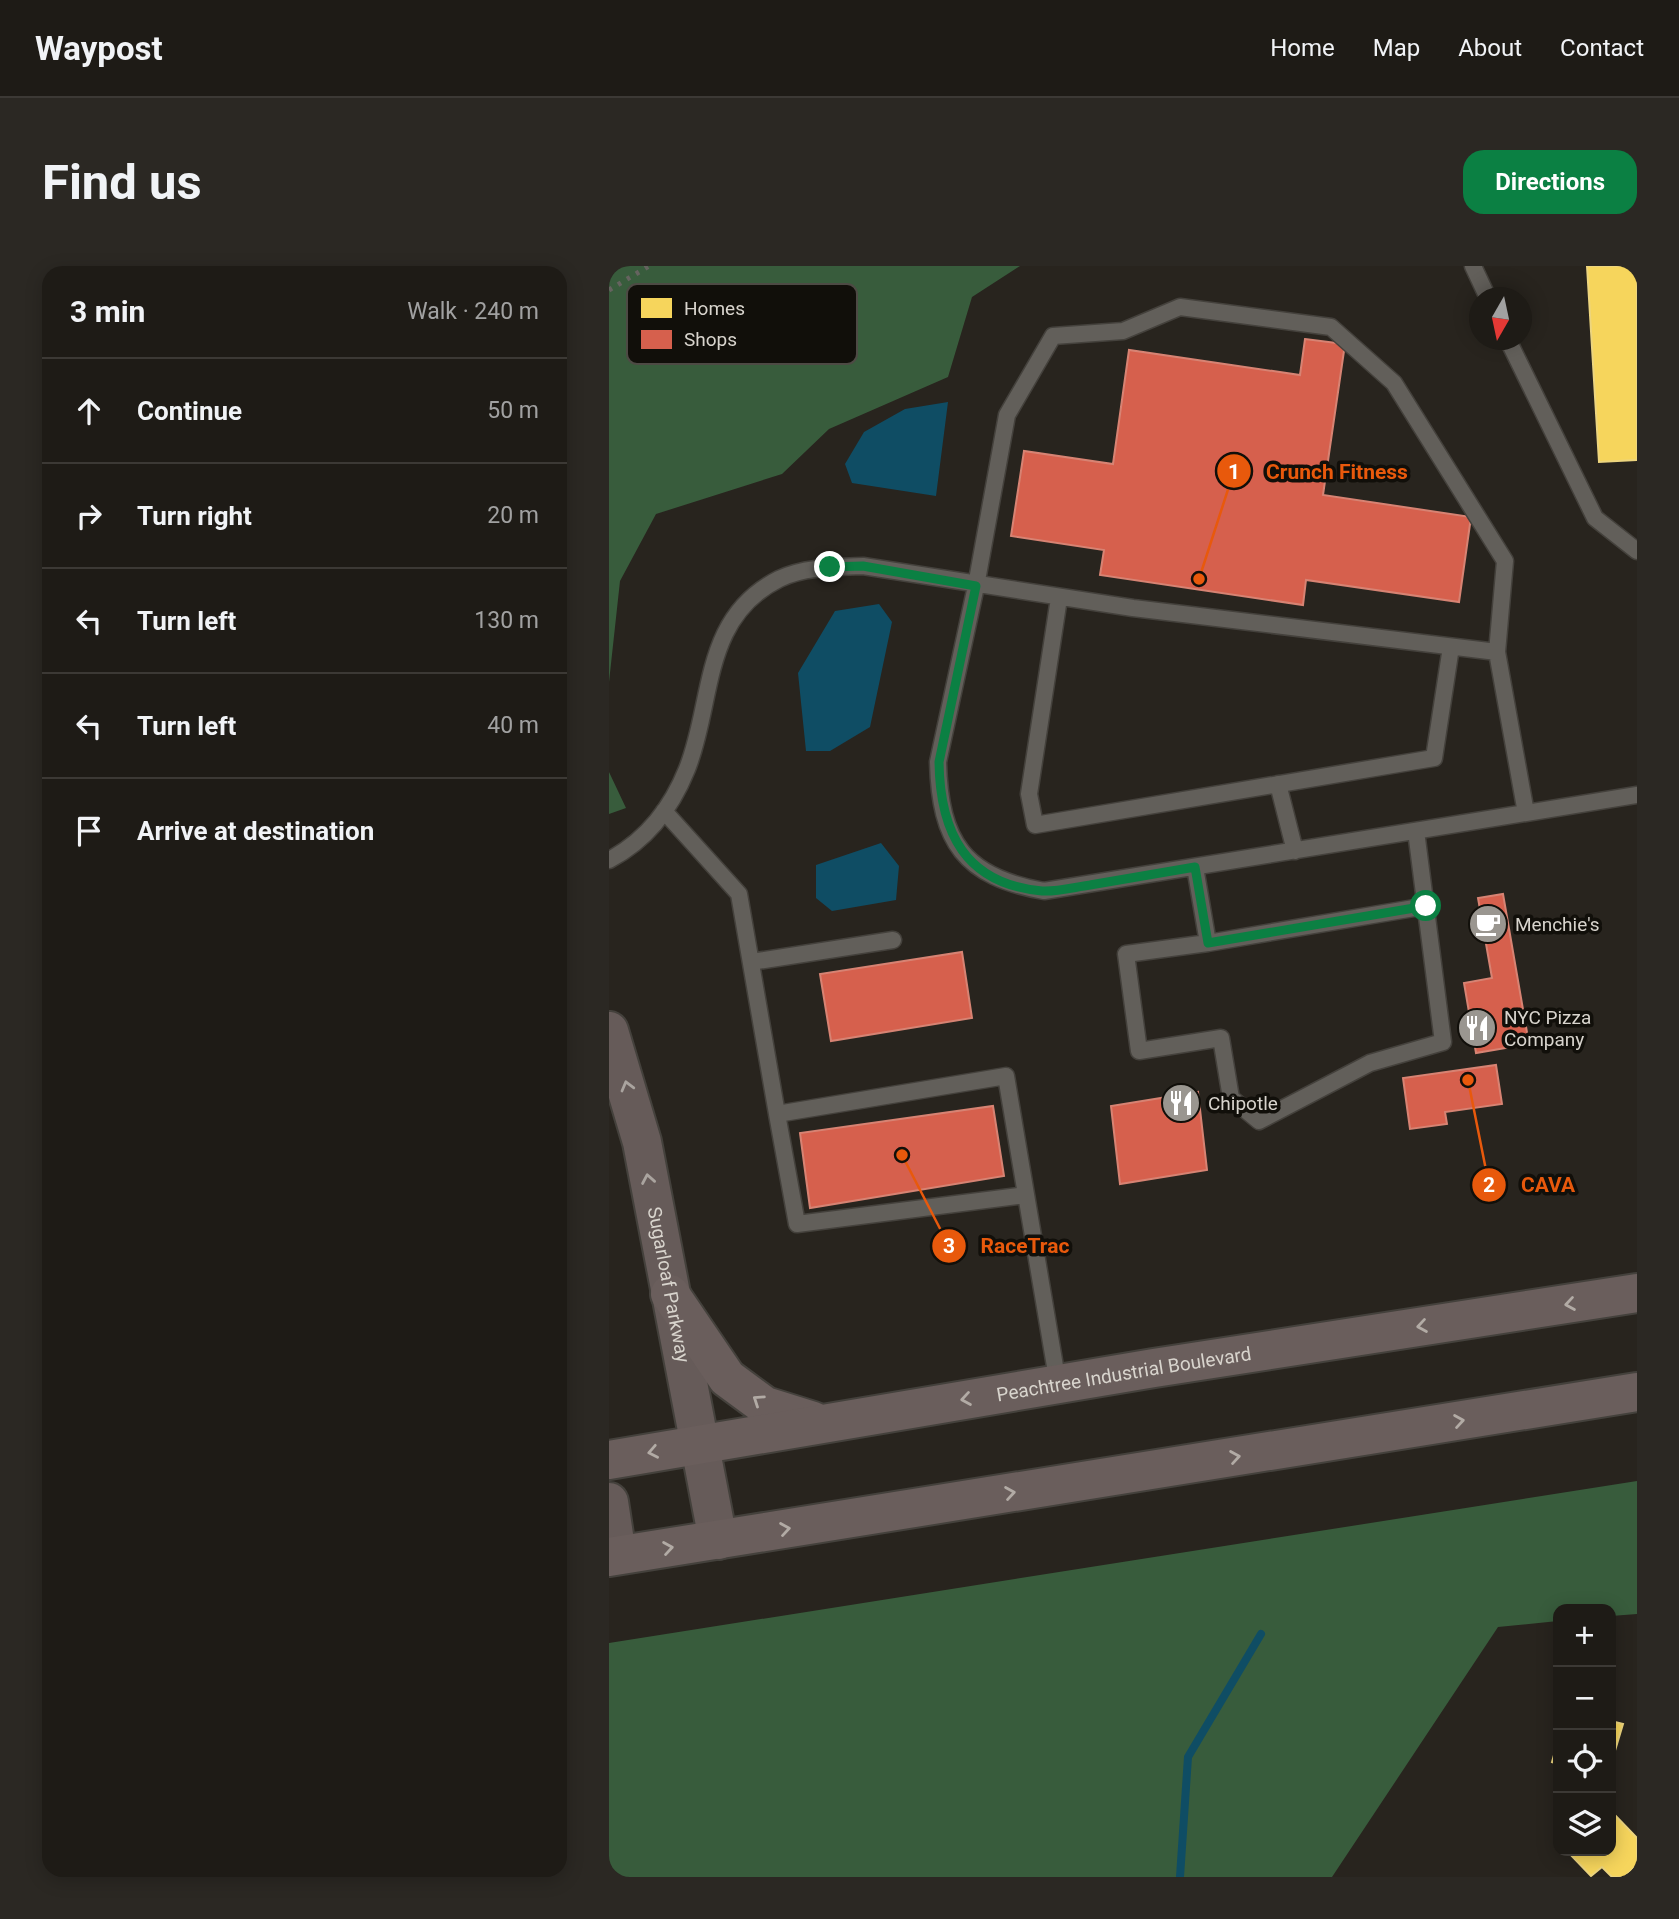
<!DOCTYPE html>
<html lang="en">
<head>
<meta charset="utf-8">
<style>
  :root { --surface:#1e1b16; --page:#2b2823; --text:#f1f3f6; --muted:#a1a1a1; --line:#3c3935; --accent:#0b8043 }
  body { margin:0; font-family:Roboto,sans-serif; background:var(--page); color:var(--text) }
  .controls { position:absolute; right:21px; bottom:21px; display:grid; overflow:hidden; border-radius:14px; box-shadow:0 4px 18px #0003 }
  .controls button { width:63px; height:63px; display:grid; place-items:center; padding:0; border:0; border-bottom:2px solid var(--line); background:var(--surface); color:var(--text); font:35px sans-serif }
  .compass { position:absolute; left:860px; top:21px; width:63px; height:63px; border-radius:50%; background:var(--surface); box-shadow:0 4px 18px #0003; rotate:189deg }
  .stop { position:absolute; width:21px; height:21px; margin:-16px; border:5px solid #0b8043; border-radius:50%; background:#fff }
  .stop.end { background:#0b8043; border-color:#fff; box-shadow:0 2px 7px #0008 }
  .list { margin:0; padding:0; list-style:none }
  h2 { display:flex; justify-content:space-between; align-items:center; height:91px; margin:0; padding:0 28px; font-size:30px }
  h2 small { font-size:23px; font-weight:400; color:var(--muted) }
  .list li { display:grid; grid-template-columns:46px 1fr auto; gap:21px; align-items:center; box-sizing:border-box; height:105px; padding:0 28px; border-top:2px solid var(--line) }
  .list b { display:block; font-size:26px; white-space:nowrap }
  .list em { font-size:23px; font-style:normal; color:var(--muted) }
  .icon { flex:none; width:38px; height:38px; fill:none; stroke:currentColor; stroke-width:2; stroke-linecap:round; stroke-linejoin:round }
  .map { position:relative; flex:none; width:1028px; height:1611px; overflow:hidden; border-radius:21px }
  header { display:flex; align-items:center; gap:42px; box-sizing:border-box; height:98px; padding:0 35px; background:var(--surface); border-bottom:2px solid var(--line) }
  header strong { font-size:33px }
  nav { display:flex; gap:38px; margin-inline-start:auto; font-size:24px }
  .intro { display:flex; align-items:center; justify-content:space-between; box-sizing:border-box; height:168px; padding:0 42px }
  h1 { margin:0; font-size:49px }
  .button { padding:18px 32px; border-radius:21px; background:var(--accent); color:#fff; font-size:24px; font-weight:700 }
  main { display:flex; gap:42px; padding:0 42px }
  aside { flex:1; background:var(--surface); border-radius:21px; box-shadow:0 4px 18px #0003 }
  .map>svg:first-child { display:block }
</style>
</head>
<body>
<header>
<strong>Waypost</strong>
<nav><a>Home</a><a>Map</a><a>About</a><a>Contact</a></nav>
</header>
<div class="intro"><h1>Find us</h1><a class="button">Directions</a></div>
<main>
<aside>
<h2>3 min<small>Walk · 240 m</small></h2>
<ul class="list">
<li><svg class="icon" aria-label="ahead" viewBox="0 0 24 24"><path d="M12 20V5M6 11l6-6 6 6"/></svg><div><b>Continue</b></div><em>50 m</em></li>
<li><svg class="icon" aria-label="right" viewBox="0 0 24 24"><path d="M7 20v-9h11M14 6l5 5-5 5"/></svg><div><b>Turn right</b></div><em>20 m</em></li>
<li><svg class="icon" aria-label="left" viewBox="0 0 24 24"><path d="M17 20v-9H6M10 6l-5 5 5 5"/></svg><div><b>Turn left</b></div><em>130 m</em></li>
<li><svg class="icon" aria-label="left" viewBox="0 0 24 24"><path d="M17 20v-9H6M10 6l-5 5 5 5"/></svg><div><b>Turn left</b></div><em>40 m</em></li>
<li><svg class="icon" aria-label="arrive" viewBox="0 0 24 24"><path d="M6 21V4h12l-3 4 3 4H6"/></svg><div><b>Arrive at destination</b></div></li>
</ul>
</aside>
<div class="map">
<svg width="1028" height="1611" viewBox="0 0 1028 1611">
  <rect width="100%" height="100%" fill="#28241e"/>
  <!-- forest -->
  <path fill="#385c3c" d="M 0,0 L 411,0 L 363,31 L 339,111 L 220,163 L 173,208 L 47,248 L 11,315 L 0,416 Z
    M 0,506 L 17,542 L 0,548 Z
    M 1028,1215 L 1028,1348 L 1002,1350 L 1002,1343 L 949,1343 L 949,1355 L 889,1361 L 723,1611 L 0,1611 L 0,1377 Z"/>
  <!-- water -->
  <path fill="#0f4d64" d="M 339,136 L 327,230 L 243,217 L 236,198 L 255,166 L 296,143 Z
    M 270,338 L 283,356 L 261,461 L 221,485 L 197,485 L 189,407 L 226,345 Z
    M 272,577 L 290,600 L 287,634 L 223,645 L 207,632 L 207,599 Z"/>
  <!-- homes -->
  <path fill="#f6d55c" stroke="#edd57e" stroke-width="2" d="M 978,0 L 1028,0 L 1028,194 L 990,196 Z
    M 1002,1455 L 1014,1458 L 1002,1498 Z
    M 949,1475 L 949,1498 L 943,1496 Z
    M 1002,1545 L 1028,1572 L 1028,1599 L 1015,1611 L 1003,1611 L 993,1601 L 982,1610 L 958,1585 L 1002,1585 Z"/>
  <!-- shops -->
  <path fill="#d6604d" stroke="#d78373" stroke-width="2" d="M 696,73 L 736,78 L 714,229 L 862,251 L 850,336 L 697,314 L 694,339 L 491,309 L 495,284 L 402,270 L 415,185 L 504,198 L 520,84 L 691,109 Z
    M 894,628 L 920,778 L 867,787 L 855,717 L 883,712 L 869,632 Z
    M 353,686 L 363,752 L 222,775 L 211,708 Z
    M 887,799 L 893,838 L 836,846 L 838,858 L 801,863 L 794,812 Z
    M 589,826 L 598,904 L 511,918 L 502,840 Z
    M 384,840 L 395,910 L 201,942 L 191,867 Z"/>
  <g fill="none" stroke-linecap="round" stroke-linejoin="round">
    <!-- stream -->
    <path stroke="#0f4d64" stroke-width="8" d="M 571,1611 L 579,1491 L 652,1368"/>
    <defs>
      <path id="service" d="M 864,0 L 879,32
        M 899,74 L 986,252 L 1028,285
        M 450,332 L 420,528 L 426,559 L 825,492 L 842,381
        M 888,386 L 896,295 L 785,117 L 722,61 L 571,41 L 514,65 L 444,70 L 398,149 L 367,320 L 329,496 C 331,576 355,611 435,625 L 1028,529
        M 669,518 L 686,585
        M 55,545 L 130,628 L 168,848 L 397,810 L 449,1118
        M 0,594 C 38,574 62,543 78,503 C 105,436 92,352 170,313 C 194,301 227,301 254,300 L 524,342 L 888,386 L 917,547
        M 586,601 L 599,677 L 517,688 L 530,785 L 612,772 L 622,832 L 650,855 L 761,797 L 834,776 L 807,565
        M 599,677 L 817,640
        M 142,696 L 284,674
        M 168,848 L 188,958 L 417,929"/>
      <g id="primary">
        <path id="s1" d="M 0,765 L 33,876 L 109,1274"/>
        <path d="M 0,1236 L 8,1289"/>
      </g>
      <g id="trunk">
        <path d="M 61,1028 L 118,1112 L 156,1140 L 204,1155"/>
        <path id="s2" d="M 0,1194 L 545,1102 L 1028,1027"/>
        <path d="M 0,1291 L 1028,1126"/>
      </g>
    </defs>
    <!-- service casing -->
    <use href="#service" stroke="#44413c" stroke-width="19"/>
    <!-- primary casing -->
    <use href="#primary" stroke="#44413c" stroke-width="42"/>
    <!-- trunk casing -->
    <use href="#trunk" stroke="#44413c" stroke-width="42"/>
    <!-- service -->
    <use href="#service" stroke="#625f5a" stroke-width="16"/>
    <!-- primary -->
    <use href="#primary" stroke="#665b59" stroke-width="38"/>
    <!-- trunk -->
    <use href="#trunk" stroke="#6a5e5c" stroke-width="38"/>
    <!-- rail -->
    <path stroke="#65635f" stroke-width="5" stroke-dasharray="3.5 7" stroke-linecap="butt" d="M 0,24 L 40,0"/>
  </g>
  <!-- one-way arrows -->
  <defs><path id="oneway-chevron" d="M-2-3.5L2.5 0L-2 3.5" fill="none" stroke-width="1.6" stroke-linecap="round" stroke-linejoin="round" transform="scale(1.75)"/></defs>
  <g stroke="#aaa49f">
    <use href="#oneway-chevron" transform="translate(18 820) rotate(-105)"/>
    <use href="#oneway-chevron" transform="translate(39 913) rotate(-100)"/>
  </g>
  <g stroke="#b2aba5">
    <use href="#oneway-chevron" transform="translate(961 1038) rotate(171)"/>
    <use href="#oneway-chevron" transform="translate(813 1060) rotate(171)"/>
    <use href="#oneway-chevron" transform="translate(357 1133) rotate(171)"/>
    <use href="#oneway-chevron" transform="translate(149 1134) rotate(-146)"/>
    <use href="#oneway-chevron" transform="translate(850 1155) rotate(-9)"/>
    <use href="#oneway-chevron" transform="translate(44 1186) rotate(169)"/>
    <use href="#oneway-chevron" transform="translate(626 1191) rotate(-9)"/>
    <use href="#oneway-chevron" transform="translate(401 1227) rotate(-9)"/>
    <use href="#oneway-chevron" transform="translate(176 1263) rotate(-9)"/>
    <use href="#oneway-chevron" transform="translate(59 1282) rotate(-9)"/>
  </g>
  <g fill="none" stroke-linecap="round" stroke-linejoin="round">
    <!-- route -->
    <path stroke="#0b8043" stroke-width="9" d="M 221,301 L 254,300 L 367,320 L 330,496 C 331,566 356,618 433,625 C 448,626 466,621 481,619 C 516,613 551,607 586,601 L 599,677 L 817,640"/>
  </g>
  <!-- icons -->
  <defs>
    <symbol id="cafe-disc" viewBox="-11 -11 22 22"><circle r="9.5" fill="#9a9690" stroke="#110f0a"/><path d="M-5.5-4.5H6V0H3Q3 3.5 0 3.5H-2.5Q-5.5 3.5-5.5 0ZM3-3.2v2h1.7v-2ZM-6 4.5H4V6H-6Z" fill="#fff"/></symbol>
    <symbol id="restaurant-disc" viewBox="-11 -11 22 22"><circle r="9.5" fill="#9a9690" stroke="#110f0a"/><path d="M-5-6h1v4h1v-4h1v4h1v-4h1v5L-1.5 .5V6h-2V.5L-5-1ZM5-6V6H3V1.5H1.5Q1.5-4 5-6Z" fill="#fff"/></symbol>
  </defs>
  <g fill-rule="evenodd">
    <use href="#cafe-disc" x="857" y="636" width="44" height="44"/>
    <use href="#restaurant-disc" x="846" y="740" width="44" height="44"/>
    <use href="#restaurant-disc" x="550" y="815" width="44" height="44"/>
  </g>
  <g text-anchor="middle" stroke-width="7" stroke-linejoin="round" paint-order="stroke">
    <!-- poi labels -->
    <g font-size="19" fill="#d8d4cd" stroke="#110f0a" text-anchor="start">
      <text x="906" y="665">Menchie's</text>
      <text x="895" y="758">NYC Pizza<tspan x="895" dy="22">Company</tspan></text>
      <text x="599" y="844">Chipotle</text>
    </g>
    <!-- street labels -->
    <g font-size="19" fill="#d8d4cd" stroke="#110f0a">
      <text dy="7" stroke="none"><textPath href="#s1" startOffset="261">Sugarloaf Parkway</textPath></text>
      <text dy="7" stroke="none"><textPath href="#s2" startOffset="522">Peachtree Industrial Boulevard</textPath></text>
    </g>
  </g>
  <!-- legend -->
  <rect x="18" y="18" width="230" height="80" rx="10" fill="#110f0a" stroke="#4d4a44" stroke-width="2"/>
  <rect x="32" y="32" width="31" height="20" fill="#f6d55c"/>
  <rect x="32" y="64" width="31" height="19" fill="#d6604d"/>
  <g font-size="19" fill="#d8d4cd">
    <text x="75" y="49">Homes</text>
    <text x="75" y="80">Shops</text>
  </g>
  <!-- callouts -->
  <path fill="none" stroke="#e8590c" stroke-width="2.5" d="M590 313L625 205M859 814L880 919M293 889L340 980"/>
  <g fill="#e8590c" stroke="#110f0a" stroke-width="2.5">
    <circle cx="590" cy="313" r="7"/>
    <circle cx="859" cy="814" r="7"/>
    <circle cx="293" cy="889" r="7"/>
    <circle cx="625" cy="205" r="18"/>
    <circle cx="880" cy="919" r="18"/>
    <circle cx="340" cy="980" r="18"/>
  </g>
  <g font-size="21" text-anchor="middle" font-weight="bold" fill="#fff">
    <text x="625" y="213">1</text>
    <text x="880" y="926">2</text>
    <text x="340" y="987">3</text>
  </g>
  <g font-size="21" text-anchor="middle" font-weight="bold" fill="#e8590c" stroke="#110f0a" stroke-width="7" stroke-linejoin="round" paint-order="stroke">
    <text x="728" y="213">Crunch Fitness</text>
    <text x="939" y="926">CAVA</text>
    <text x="416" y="987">RaceTrac</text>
  </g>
</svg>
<div class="controls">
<button>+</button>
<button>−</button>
<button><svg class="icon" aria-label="locate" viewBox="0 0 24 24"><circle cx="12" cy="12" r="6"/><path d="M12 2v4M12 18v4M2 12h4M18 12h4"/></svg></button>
<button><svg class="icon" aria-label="layers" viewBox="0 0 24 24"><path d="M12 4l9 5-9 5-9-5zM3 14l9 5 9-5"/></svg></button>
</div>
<svg class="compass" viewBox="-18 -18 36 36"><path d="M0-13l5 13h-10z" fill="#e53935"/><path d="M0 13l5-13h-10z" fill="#a1a1a1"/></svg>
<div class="stop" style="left:817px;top:640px"></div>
<div class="stop end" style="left:221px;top:301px"></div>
</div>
</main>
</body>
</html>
